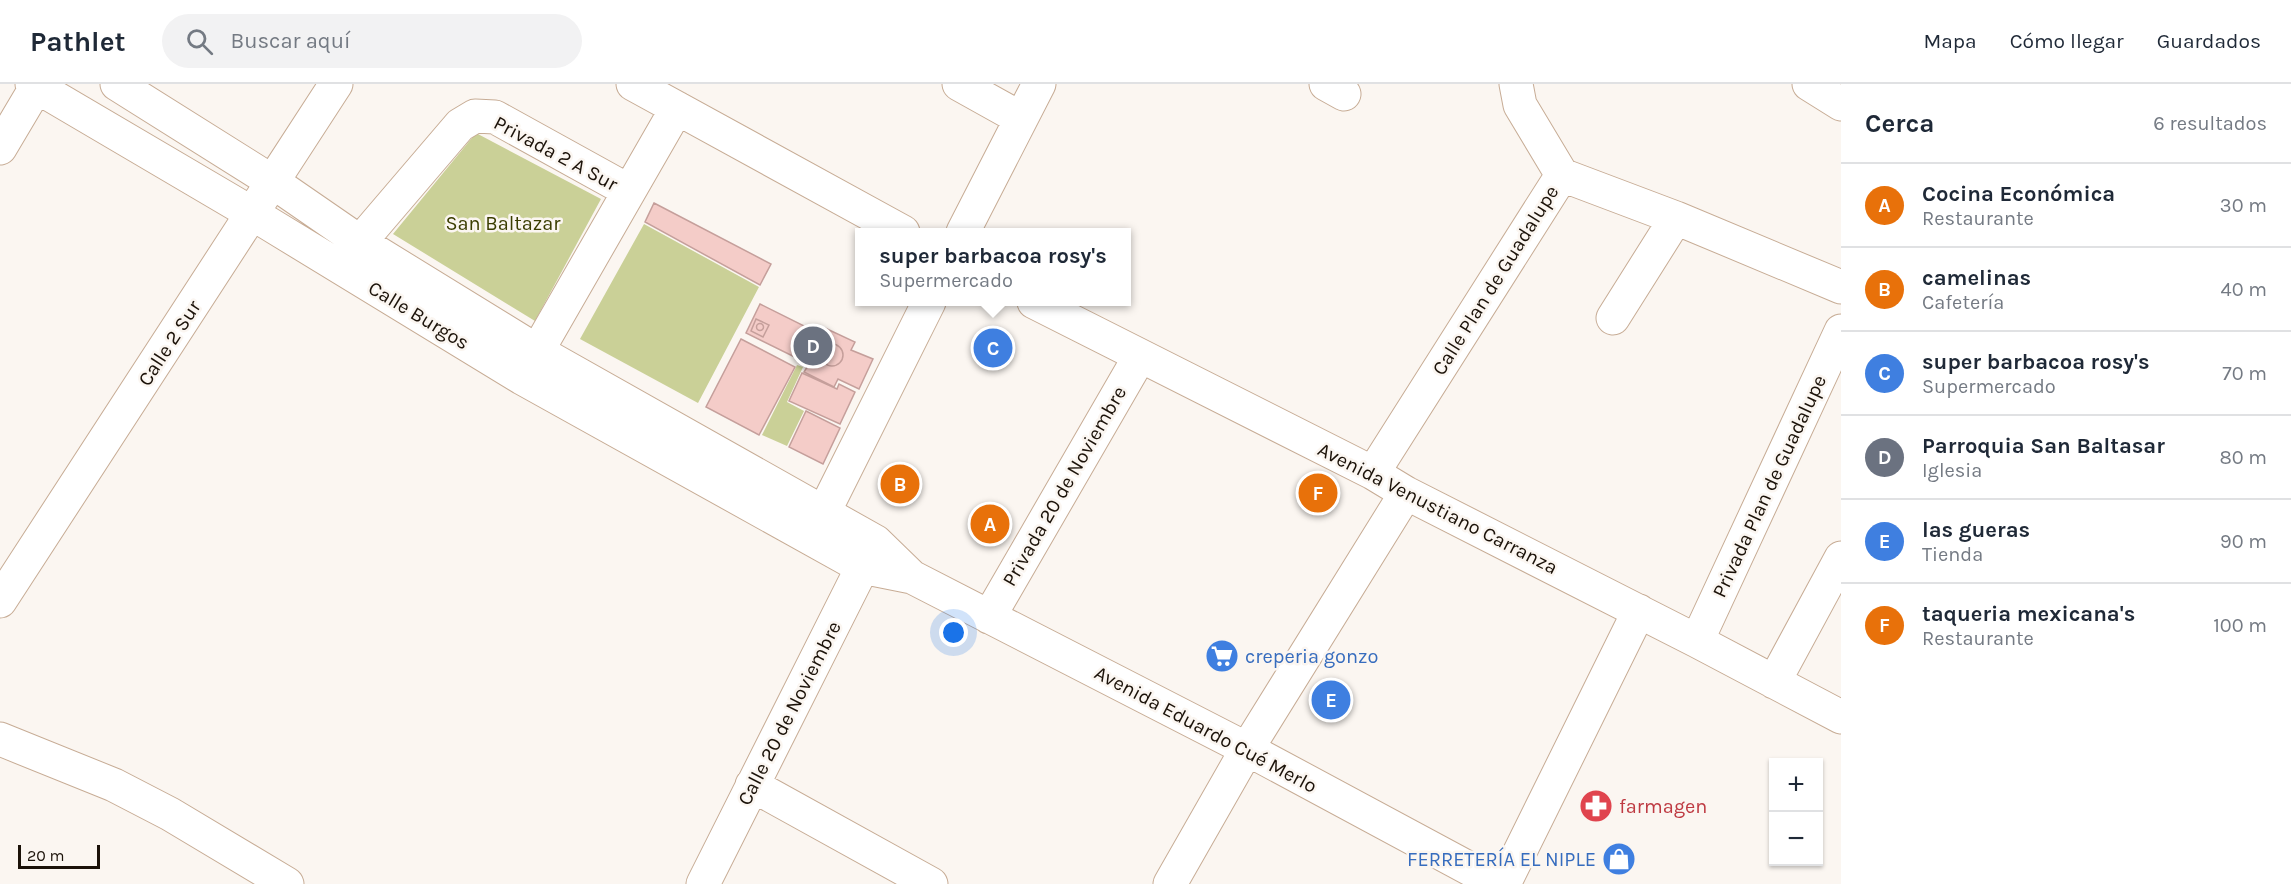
<!DOCTYPE html>
<html lang="es">
<head>
<meta charset="utf-8">
<style>
  :root { --surface:#fff; --page:#f2f2f3; --text:#1f2937; --muted:#747a83; --line:#e0e1e3; --accent:#0b8043 }
  body { margin:0; font-family:Karla,sans-serif; background:var(--page); color:var(--text) }
  .controls { position:absolute; right:18px; bottom:18px; display:grid; overflow:hidden; border-radius:0px; box-shadow:0 2px 4px #0004 }
  .controls button { width:54px; height:54px; display:grid; place-items:center; padding:0; border:0; border-bottom:2px solid var(--line); background:var(--surface); color:var(--text); font:30px sans-serif }
  .scale { position:absolute; left:18px; bottom:15px; width:82px; box-sizing:border-box; padding-left:6px; border:3px solid #1b1209; border-top:0; font-size:16px; line-height:21px; white-space:nowrap; color:#1b1209; -webkit-text-stroke:4px #fbf6f1; paint-order:stroke }
  .you { position:absolute; left:954px; top:549px; width:21px; height:21px; margin:-15px; border:4px solid #fff; border-radius:50%; background:#1a73e8; box-shadow:0 0 0 9px #1a73e833 }
  .badge { display:grid; place-items:center; width:39px; height:39px; border-radius:50%; background:var(--accent); color:#fff; font-size:20px; font-weight:700 }
  .pin { position:absolute; translate:-50% -50%; border:3px solid #fff; box-shadow:0 2px 6px #0006 }
  .popup { position:absolute; left:855px; top:144px; width:276px; height:78px; box-sizing:border-box; display:grid; place-content:center; border-radius:0px; background:var(--surface); filter:drop-shadow(0 2px 4px #0005); font-size:20px; white-space:nowrap; color:var(--muted) }
  .popup b { font-size:22px; color:var(--text) }
  .popup::after { content:''; position:absolute; left:50%; top:100%; margin-left:-12px; border:12px solid transparent; border-top-color:var(--surface) }
  .list { margin:0; padding:0; list-style:none }
  h2 { display:flex; justify-content:space-between; align-items:center; height:78px; margin:0; padding:0 24px; font-size:26px }
  h2 small { font-size:20px; font-weight:400; color:var(--muted) }
  .list li { display:grid; grid-template-columns:39px 1fr auto; gap:18px; align-items:center; box-sizing:border-box; height:84px; padding:0 24px; border-top:2px solid var(--line) }
  .list b { display:block; font-size:22px; white-space:nowrap }
  .list p { margin:0; font-size:20px; white-space:nowrap; color:var(--muted) }
  .list em { font-size:20px; font-style:normal; color:var(--muted) }
  .icon { flex:none; width:33px; height:33px; fill:none; stroke:currentColor; stroke-width:2; stroke-linecap:round; stroke-linejoin:round }
  .map { position:relative; flex:none; width:1841px; height:800px; overflow:hidden }
  header { display:flex; align-items:center; gap:36px; box-sizing:border-box; height:84px; padding:0 30px; background:var(--surface); border-bottom:2px solid var(--line) }
  header strong { font-size:28px }
  nav { display:flex; gap:33px; margin-inline-start:auto; font-size:21px }
  .search { width:420px; height:54px; background:var(--page); display:flex; align-items:center; gap:15px; box-sizing:border-box; padding:0 21px; border-radius:33px; color:var(--muted); font-size:22px }
  main { display:flex }
  aside { flex:1; background:var(--surface) }
  .map>svg:first-child { display:block }
</style>
</head>
<body>
<header>
<strong>Pathlet</strong>
<div class="search"><svg class="icon" aria-label="search" viewBox="0 0 24 24"><circle cx="10" cy="10" r="6"/><path d="M15 15l6 6"/></svg>Buscar aquí</div>
<nav><a>Mapa</a><a>Cómo llegar</a><a>Guardados</a></nav>
</header>
<main>
<div class="map">
<svg width="1841" height="800" viewBox="0 0 1841 800">
  <rect width="100%" height="100%" fill="#fbf6f1"/>
  <!-- green -->
  <path fill="#cad097" d="M 476,49 L 601,115 L 535,237 L 393,150 Z
    M 644,140 L 759,203 L 698,319 L 580,255 Z
    M 797,281 L 803,283 L 787,318 L 804,327 L 787,362 L 762,351 Z"/>
  <!-- building -->
  <path fill="#f4ccc8" stroke="#c59f9b" stroke-width="1.5" d="M 654,119 L 771,180 L 760,201 L 645,138 Z
    M 760,220 L 822,251 L 825,244 L 855,258 L 851,266 L 873,275 L 859,305 L 838,295 L 834,303 L 804,288 L 809,280 L 746,249 Z
    M 756,235 L 769,241 L 763,253 L 751,247 Z
    M756.5 243a3.5 3.5 0 1 1 7 0a3.5 3.5 0 1 1-7 0Z
    M 741,255 L 795,283 L 759,351 L 706,323 Z
    M821 271a11 11 0 1 1 22 0a11 11 0 1 1-22 0Z
    M 802,289 L 837,305 L 839,300 L 855,308 L 840,340 L 789,317 Z
    M 806,327 L 840,344 L 823,380 L 789,363 Z"/>
  <g fill="none" stroke-linecap="round" stroke-linejoin="round">
    <defs>
      <path id="minor" d="M 32,0 L 253,130 L 522,294 L 862,483 L 912,493 L 1247,665 L 1498,800
        M 117,0 L 273,98 L 360,158 L 537,267 L 876,458 L 912,493
        M 633,0 L 903,148
        M 959,0 L 1020,34
        M 1326,0 L 1344,10
        M 1809,0 L 1841,20
        M 0,64 L 38,0
        M 1562,91 L 1676,134 L 1841,203
        M 963,148 L 1039,0
        M 360,158 L 460,41 L 475,32 L 495,33 L 629,107
        M 1034,218 L 1373,389 L 1406,409 L 1697,557 L 1841,633
        M 1613,234 L 1676,134
        M 527,285 L 677,24
        M 1373,389 L 1562,91 L 1520,21 L 1516,0
        M 814,448 L 929,218
        M 989,533 L 1140,272
        M 1697,557 L 1841,247
        M 1774,598 L 1841,474
        M 0,655 L 114,701 L 170,730 L 287,800
        M 752,701 L 931,800
        M 703,800 L 872,464
        M 1170,800 L 1247,665 L 1406,409
        M 1504,800 L 1639,527"/>
      <path id="major" d="M 0,517 L 336,0"/>
    </defs>
    <!-- minor casing -->
    <use href="#minor" stroke="#c7ac95" stroke-width="35"/>
    <!-- major casing -->
    <use href="#major" stroke="#c7ac95" stroke-width="35"/>
    <!-- minor -->
    <use href="#minor" stroke="#fff" stroke-width="33"/>
    <!-- major -->
    <use href="#major" stroke="#fff" stroke-width="33"/>
  </g>
  <!-- icons -->
  <defs>
    <symbol id="supermarket-disc" viewBox="-11 -11 22 22"><circle r="9.5" fill="#3f7fe0" stroke="#fbf6f1"/><path d="M-6-5.5h2.5l.6 2H6L4.5 2H-2.5L-4.4-4H-6ZM-1.5 3.2a1.3 1.3 0 1 0 .1 0ZM3 3.2a1.3 1.3 0 1 0 .1 0Z" fill="#fff"/></symbol>
    <symbol id="pharmacy-disc" viewBox="-11 -11 22 22"><circle r="9.5" fill="#e0444e" stroke="#fbf6f1"/><path d="M-2-6h4v4h4v4h-4v4h-4v-4h-4v-4h4Z" fill="#fff"/></symbol>
    <symbol id="shop-disc" viewBox="-11 -11 22 22"><circle r="9.5" fill="#3f7fe0" stroke="#fbf6f1"/><path d="M-5-2.5h2.3a2.7 3.5 0 0 1 5.4 0H5L5.5 6h-11ZM-1.5-2.5h3a1.5 2.3 0 0 0-3 0Z" fill="#fff"/></symbol>
  </defs>
  <g fill-rule="evenodd">
    <use href="#supermarket-disc" x="1203" y="553" width="38" height="38"/>
    <use href="#pharmacy-disc" x="1577" y="703" width="38" height="38"/>
    <use href="#shop-disc" x="1600" y="756" width="38" height="38"/>
  </g>
  <g text-anchor="middle" stroke-width="5" stroke-linejoin="round" paint-order="stroke">
    <!-- street labels -->
    <g font-size="20" fill="#1b1209" stroke="#fbf6f1">
      <text transform="translate(556 69) rotate(28)" y="7">Privada 2 A Sur</text>
      <text transform="translate(1495 196) rotate(-58)" y="7">Calle Plan de Guadalupe</text>
      <text transform="translate(419 231) rotate(31)" y="7">Calle Burgos</text>
      <text transform="translate(169 259) rotate(-57)" y="7">Calle 2 Sur</text>
      <text transform="translate(1064 402) rotate(-60)" y="7">Privada 20 de Noviembre</text>
      <text transform="translate(1769 402) rotate(-65)" y="7">Privada Plan de Guadalupe</text>
      <text transform="translate(1438 424) rotate(27)" y="7">Avenida Venustiano Carranza</text>
      <text transform="translate(789 629) rotate(-63)" y="7">Calle 20 de Noviembre</text>
      <text transform="translate(1206 645) rotate(28)" y="7">Avenida Eduardo Cué Merlo</text>
    </g>
    <!-- park labels -->
    <g font-size="20" fill="#3a3d00" stroke="#fbf6f1">
      <text x="503" y="146">San Baltazar</text>
    </g>
    <!-- shop labels -->
    <g font-size="20" fill="#366cbe" stroke="#fbf6f1" text-anchor="start">
      <text x="1245" y="579">creperia gonzo</text>
      <text x="1596" y="782" text-anchor="end">FERRETERÍA EL NIPLE</text>
    </g>
    <!-- health labels -->
    <g font-size="20" fill="#be3a42" stroke="#fbf6f1" text-anchor="start">
      <text x="1619" y="729">farmagen</text>
    </g>
  </g>
</svg>
<div class="controls">
<button>+</button>
<button>−</button>
</div>
<div class="scale">20 m</div>
<div class="you"></div>
<div class="pin badge" style="left:990px;top:440px;background:#e8710a">A</div>
<div class="pin badge" style="left:900px;top:400px;background:#e8710a">B</div>
<div class="pin badge" style="left:993px;top:264px;background:#3f7fe0">C</div>
<div class="popup"><b>super barbacoa rosy's</b>Supermercado</div>
<div class="pin badge" style="left:813px;top:262px;background:#6b7280">D</div>
<div class="pin badge" style="left:1331px;top:616px;background:#3f7fe0">E</div>
<div class="pin badge" style="left:1318px;top:409px;background:#e8710a">F</div>
</div>
<aside>
<h2>Cerca<small>6 resultados</small></h2>
<ul class="list">
<li><span class="badge" style="background:#e8710a">A</span><div><b>Cocina Económica</b><p>Restaurante</p></div><em>30 m</em></li>
<li><span class="badge" style="background:#e8710a">B</span><div><b>camelinas</b><p>Cafetería</p></div><em>40 m</em></li>
<li><span class="badge" style="background:#3f7fe0">C</span><div><b>super barbacoa rosy's</b><p>Supermercado</p></div><em>70 m</em></li>
<li><span class="badge" style="background:#6b7280">D</span><div><b>Parroquia San Baltasar</b><p>Iglesia</p></div><em>80 m</em></li>
<li><span class="badge" style="background:#3f7fe0">E</span><div><b>las gueras</b><p>Tienda</p></div><em>90 m</em></li>
<li><span class="badge" style="background:#e8710a">F</span><div><b>taqueria mexicana's</b><p>Restaurante</p></div><em>100 m</em></li>
</ul>
</aside>
</main>
</body>
</html>
